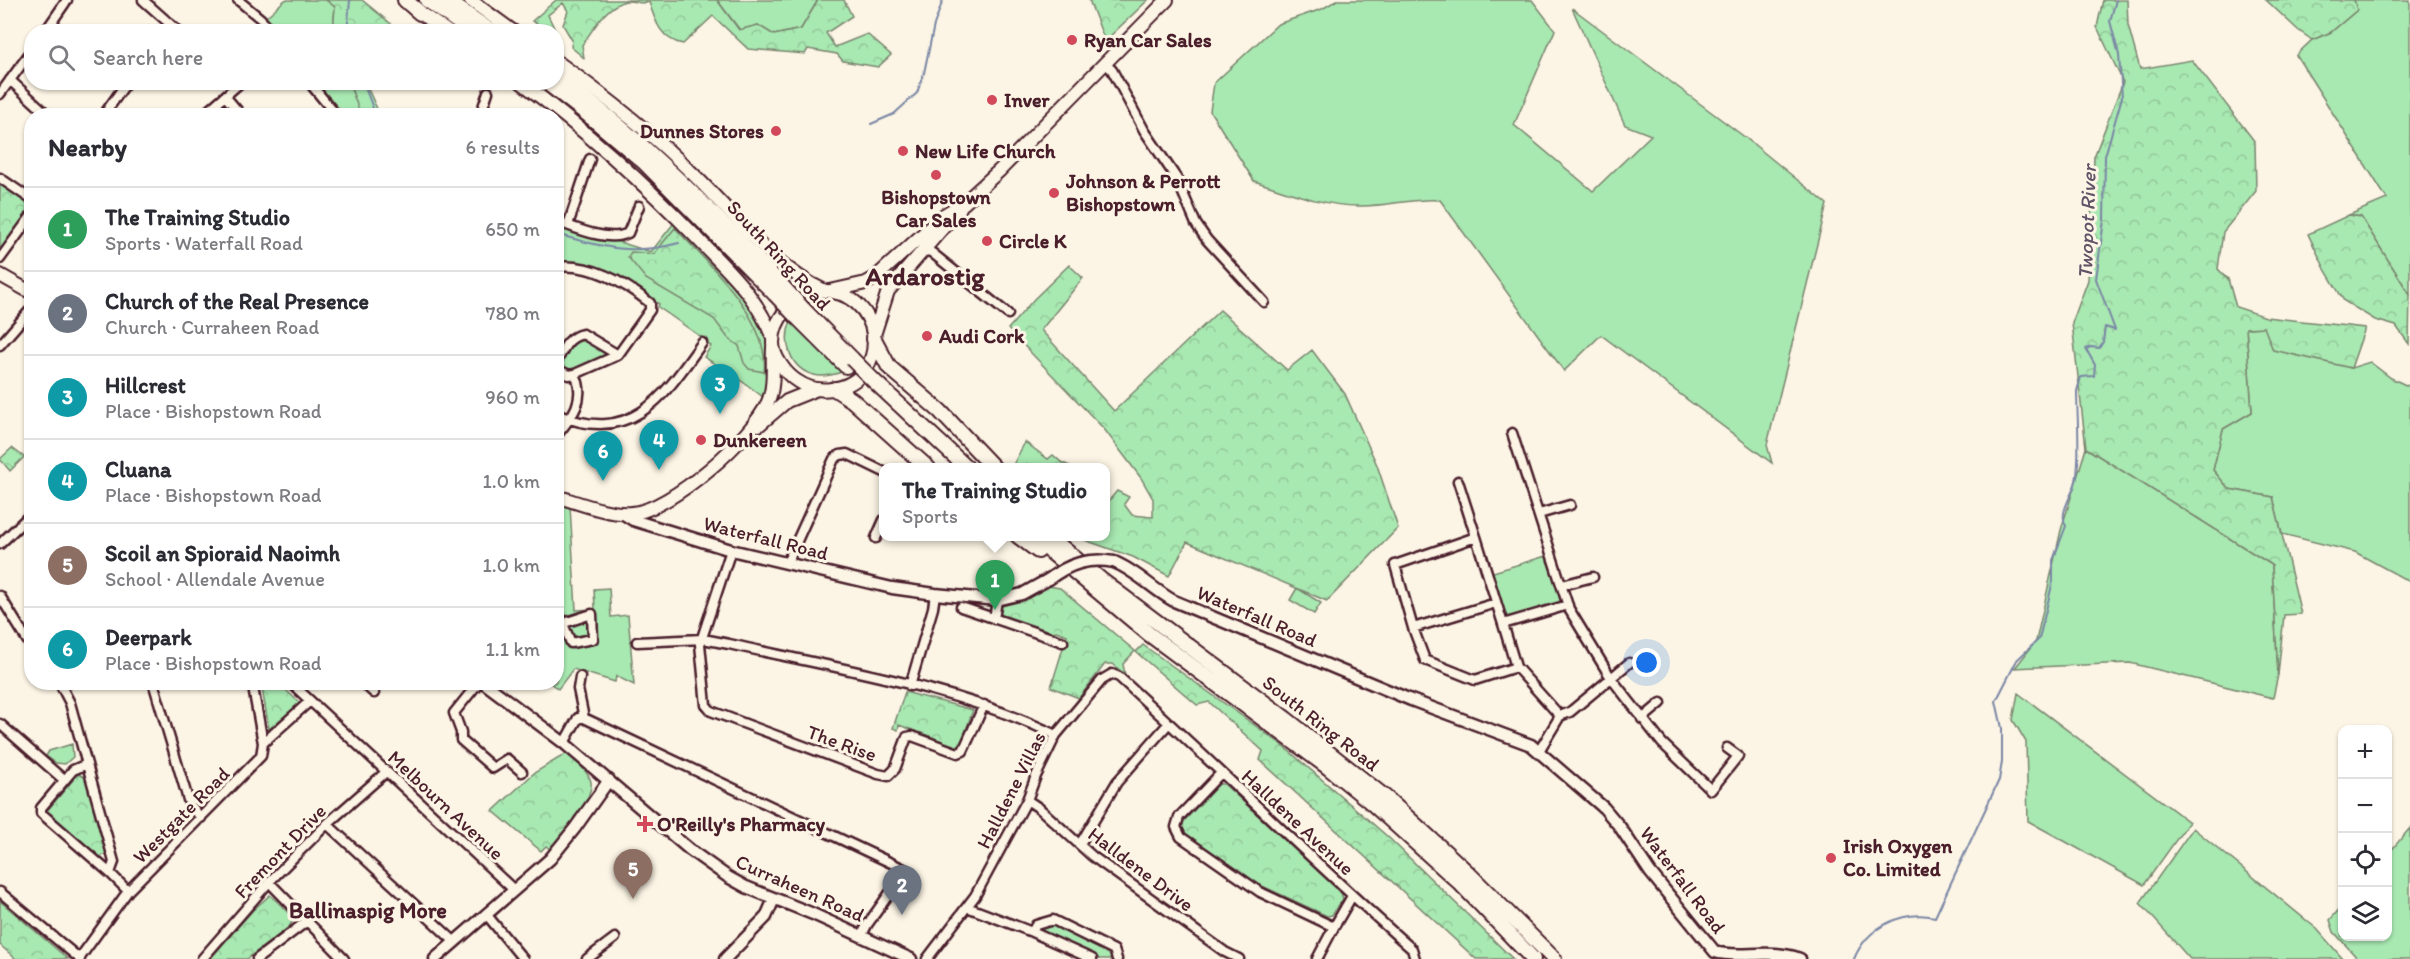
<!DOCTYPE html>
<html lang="en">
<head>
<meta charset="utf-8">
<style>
  :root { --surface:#fff; --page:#f2f2f3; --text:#2b2b33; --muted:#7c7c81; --line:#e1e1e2; --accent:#d1495b }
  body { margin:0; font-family:Itim,sans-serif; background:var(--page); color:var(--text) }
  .controls { position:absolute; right:18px; bottom:18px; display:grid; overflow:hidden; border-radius:12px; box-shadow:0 2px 4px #0004 }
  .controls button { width:54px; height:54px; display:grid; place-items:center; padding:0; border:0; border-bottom:2px solid var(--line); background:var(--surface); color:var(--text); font:30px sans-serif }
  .you { position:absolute; left:1647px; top:663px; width:21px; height:21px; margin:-15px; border:4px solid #fff; border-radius:50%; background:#1a73e8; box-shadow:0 0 0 9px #1a73e833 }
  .badge { display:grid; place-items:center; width:39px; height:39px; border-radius:50%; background:var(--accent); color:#fff; font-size:20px; font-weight:700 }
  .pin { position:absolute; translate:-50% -50px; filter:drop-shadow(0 2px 3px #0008) }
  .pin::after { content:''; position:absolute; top:32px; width:21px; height:18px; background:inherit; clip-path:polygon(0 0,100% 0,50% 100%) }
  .popup { position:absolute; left:879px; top:463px; width:231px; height:78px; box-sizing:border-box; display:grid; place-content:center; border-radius:12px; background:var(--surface); filter:drop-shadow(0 2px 4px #0005); font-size:20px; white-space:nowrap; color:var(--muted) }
  .popup b { font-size:22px; color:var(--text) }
  .popup::after { content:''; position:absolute; left:50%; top:100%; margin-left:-12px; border:12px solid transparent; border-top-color:var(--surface) }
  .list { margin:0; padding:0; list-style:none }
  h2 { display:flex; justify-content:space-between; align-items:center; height:78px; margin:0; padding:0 24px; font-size:26px }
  h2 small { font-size:20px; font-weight:400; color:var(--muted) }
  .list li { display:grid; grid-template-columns:39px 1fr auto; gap:18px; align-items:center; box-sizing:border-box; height:84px; padding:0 24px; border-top:2px solid var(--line) }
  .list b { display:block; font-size:22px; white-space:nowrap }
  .list p { margin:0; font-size:20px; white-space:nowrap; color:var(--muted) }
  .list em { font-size:20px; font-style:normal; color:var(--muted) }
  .icon { flex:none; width:33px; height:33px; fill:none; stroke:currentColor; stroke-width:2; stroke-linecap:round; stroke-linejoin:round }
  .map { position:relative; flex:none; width:2410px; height:959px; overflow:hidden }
  .search { position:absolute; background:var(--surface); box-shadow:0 2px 4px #0004; left:24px; top:24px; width:540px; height:66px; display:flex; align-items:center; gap:15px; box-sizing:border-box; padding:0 21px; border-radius:24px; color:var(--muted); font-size:22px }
  .panel { position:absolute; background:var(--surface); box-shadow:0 2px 4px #0004; left:24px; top:108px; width:540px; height:582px; border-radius:24px }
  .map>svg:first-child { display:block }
</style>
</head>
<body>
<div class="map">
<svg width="2410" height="959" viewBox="0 0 2410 959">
  <defs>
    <pattern id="forest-crowns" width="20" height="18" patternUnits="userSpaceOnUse" patternTransform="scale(1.5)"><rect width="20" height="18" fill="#a8e8b1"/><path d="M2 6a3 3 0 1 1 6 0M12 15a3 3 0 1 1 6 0" fill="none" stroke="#92c798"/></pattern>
  </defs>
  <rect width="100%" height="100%" fill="#fcf5e5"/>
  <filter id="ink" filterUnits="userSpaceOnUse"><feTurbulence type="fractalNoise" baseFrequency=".0167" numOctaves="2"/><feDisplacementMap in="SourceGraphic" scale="12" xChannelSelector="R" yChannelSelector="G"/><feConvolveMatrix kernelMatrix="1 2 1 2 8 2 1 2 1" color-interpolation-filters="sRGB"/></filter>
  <g filter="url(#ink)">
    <!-- grass -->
    <path fill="#a8e8b1" stroke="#79846e" stroke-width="1.5" d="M 285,0 L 326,0 L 335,7 L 333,31 L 276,31 L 266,17 Z
      M 717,0 L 818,0 L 801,29 L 774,35 L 758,25 L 740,30 Z
      M 1337,0 L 1532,0 L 1555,30 L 1514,125 L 1593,191 L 1651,135 L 1625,125 L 1572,8 L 1746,138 L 1827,204 L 1767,445 L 1772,463 L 1601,335 L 1564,371 L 1440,200 C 1414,198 1388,206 1362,206 C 1326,207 1288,192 1254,181 L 1210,111 L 1214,83 L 1278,24 L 1322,9 Z
      M 2354,0 L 2410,0 L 2410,295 L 2361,217 L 2349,215 L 2387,199 L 2296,55 L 2312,40 L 2331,32 L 2357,10 Z
      M 313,83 L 349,83 L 361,115 L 343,115 Z
      M 674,223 L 750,303 L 766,334 L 768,361 L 767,392 L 763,397 L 746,384 L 704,357 L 711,346 L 700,340 L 701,337 L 658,307 L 659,304 C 625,283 598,260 557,263 L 557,227 L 619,242 L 651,252 Z
      M 791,321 L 842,372 C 833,375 823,378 814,375 C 790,369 782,342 791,321 Z
      M 2264,327 L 2351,368 L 2370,362 L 2391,378 L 2410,387 L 2410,582 L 2355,552 L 2282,534 L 2273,497 L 2229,489 L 2213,470 L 2223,429 L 2252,412 L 2246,328 Z
      M 584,338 L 608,353 L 607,356 L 569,371 L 563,368 L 561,362 L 572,342 Z
      M 2086,448 L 2272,565 L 2278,675 L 2273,698 L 2130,663 L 2015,668 L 2036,641 L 2061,530 Z
      M 557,503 L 570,506 L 576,610 L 595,609 L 594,589 L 609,588 L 611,617 L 628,615 L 634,685 L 616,676 L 615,682 L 573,669 L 558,689 L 550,683 L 556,682 Z
      M 1546,556 L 1548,563 L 1551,562 L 1564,601 L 1511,619 L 1504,617 L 1490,573 Z
      M 1297,588 L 1321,603 L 1314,614 L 1290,600 Z
      M 2018,693 L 2189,822 L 2144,885 L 2028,821 L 2026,742 L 2013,720 Z
      M 72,744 L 73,757 L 65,764 L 56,763 L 46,756 L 49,751 Z
      M 2193,828 L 2317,929 L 2343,959 L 2190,959 L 2140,903 Z
      M 2410,828 L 2410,959 L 2358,959 L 2334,932 L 2330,920 L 2342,906 L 2342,936 L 2388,936 L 2388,854 Z
      M 1051,924 C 1069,932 1104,944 1115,959 L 1099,959 L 1038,930 L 1042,927 Z"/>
    <!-- forest -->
    <path fill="url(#forest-crowns)" stroke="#79846e" stroke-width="1.5" d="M 326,0 L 362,0 L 390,23 L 395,31 L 333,31 L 335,7 Z
      M 556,0 L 717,0 L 739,30 L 758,25 L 774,35 L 801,29 L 818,0 L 844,0 L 852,16 L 826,33 L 835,47 L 867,34 L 891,55 L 878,67 L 843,61 L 837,54 L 808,49 L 805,54 L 748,49 L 713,16 L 683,44 C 661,40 655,21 649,2 C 641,5 634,0 626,1 C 606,5 593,30 582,45 L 584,58 L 571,47 L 572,40 L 563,25 L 568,11 L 563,3 L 548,15 L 556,32 L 550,31 L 532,21 Z
      M 1089,0 L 1148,0 L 1105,41 Z
      M 2103,0 L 2127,0 L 2128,25 L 2140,69 L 2192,60 L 2255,142 L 2256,191 L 2223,232 L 2218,269 L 2228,279 L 2236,307 L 2266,317 L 2365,328 L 2351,368 L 2273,350 L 2264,327 L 2246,328 L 2252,412 L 2223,429 L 2213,470 L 2229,489 L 2273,497 L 2301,614 L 2284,615 L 2278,675 L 2272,565 L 2086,448 L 2072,323 L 2088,280 L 2094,157 L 2123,82 L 2097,27 Z
      M 2266,0 L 2354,0 L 2357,10 L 2331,32 L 2312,40 L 2298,30 Z
      M 349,83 L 375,83 L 367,87 L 380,115 L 361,115 Z
      M 0,182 L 26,201 L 30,209 L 0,251 Z
      M 2349,215 L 2361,217 L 2410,295 L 2409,344 L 2396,326 L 2375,320 L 2344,301 L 2326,271 L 2308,234 Z
      M 675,228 C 708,263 771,320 764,372 L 749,369 L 744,363 L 739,346 L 728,338 L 714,319 L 646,279 L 628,257 L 631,252 L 654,254 Z
      M 1069,265 L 1083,278 L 1041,330 L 1114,411 L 1220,310 L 1287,370 L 1312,350 L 1345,394 L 1377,465 L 1398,528 L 1327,601 L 1187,542 L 1169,576 L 1133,557 L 1076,537 L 1106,536 L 1106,504 L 1117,491 L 1129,497 L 1124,504 L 1132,515 L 1153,517 L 1153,499 L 1141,478 L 1104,429 L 1008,329 L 1034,299 Z
      M 1025,442 L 1048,459 L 1053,455 L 1061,462 L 1072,467 L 1014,467 L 1014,463 Z
      M 12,448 L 24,457 L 10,471 L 0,459 Z
      M 1048,586 L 1060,588 L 1135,651 L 1123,664 L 1125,675 L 1113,664 L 1105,664 L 1079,698 L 1051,687 L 1067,635 L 1056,631 L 1046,634 L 999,616 L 999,606 L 1025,598 Z
      M 1143,645 L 1281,744 L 1388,837 L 1513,959 L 1476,959 L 1260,760 L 1263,751 L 1209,702 L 1197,705 L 1136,652 Z
      M 261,683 L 278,683 L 300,703 L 269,729 Z
      M 905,692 L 973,710 L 961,744 L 956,746 L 899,725 L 898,730 L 893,728 Z
      M 569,752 C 575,760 589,772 591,782 C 594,798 561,838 551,850 L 546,846 L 541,851 L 493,811 L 534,773 Z
      M 78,774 L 87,778 L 107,853 L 99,858 L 46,812 Z
      M 1219,784 L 1224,784 L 1341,892 L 1343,899 L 1332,915 L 1327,916 L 1260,885 L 1185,833 L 1182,828 L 1184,821 Z
      M 270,895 L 293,916 L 293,920 L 289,927 L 247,959 L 210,959 L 253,910 Z
      M 0,901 L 68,959 L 16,959 L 0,945 Z"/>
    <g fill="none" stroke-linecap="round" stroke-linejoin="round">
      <!-- stream -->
      <path stroke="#7a86a5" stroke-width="2" d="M 347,32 L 350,0
        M 363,82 L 376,116
        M 871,124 L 894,114 L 917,93 L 924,73 L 934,25 L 943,0
        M 556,234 C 603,247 631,256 679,243
        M 1854,959 C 1867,927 1902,910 1935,917 L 1999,780 L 2002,762 L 2002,728 L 1996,701 L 2017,660 L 2039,639 L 2053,581 L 2053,560 L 2066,526 C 2058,512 2073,495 2076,481 C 2081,459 2077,415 2077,391 L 2081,377 L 2094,376 L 2095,365 L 2086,349 L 2091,347 L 2099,348 L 2103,342 L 2105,327 L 2115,330 L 2096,279 L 2104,220 L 2105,156 L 2122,97 L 2119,55 L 2110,21 L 2116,0"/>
      <defs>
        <path id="minor" d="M 143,0 L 179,32
          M 238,0 L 261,19
          M 52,22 L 62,32
          M 264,23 L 271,32
          M 45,32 L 67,0
          M 1105,63 L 1112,70 L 1144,130 L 1177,179 L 1196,224 L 1207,240 L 1264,302
          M 10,80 L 49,116
          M 309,82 L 337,116
          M 0,94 L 32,50
          M 225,96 L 242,116
          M 103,116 L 127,82
          M 202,116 L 241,82
          M 480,116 L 488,92
          M 0,178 L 32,200
          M 556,221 C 576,228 608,243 628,233 L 639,206
          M 568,225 L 590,159
          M 923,250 L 931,252 L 1008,314
          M 0,259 L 32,215
          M 556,267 C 591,263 624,282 650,303 L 650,310 L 618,355
          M 0,345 L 32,308
          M 556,363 C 563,350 567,337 583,334 L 618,355 L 575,374 L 569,375 L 556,369
          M 556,414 C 631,446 663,398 702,343
          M 1512,433 L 1569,609 L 1611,678 L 1629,663
          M 556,436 C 572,417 587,400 575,374
          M 1458,481 L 1476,537
          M 1539,514 L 1570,505
          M 876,538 L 884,520
          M 0,544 L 32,513
          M 731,550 L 700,644 L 706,705 L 711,711 L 878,774 L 888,776 L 895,769 L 907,737 L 912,736 L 958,753 L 963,751 L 984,705
          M 787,563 L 834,459 L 840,455 L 847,454 L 884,472
          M 1562,585 L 1593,577
          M 0,596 L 32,648
          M 1496,603 L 1413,628 L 1425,660 L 1475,680 L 1516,667
          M 556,607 L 571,643 L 593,639 L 592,614 L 564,623
          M 961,607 L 1063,642
          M 994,619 L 997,600
          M 1413,628 L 1395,565 L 1476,537 L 1503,624
          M 637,642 L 703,639 L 729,644 C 839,669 954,686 1056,735
          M 580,677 L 578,689 L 584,718
          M 59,682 L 70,703 L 114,862 L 110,873 L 128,891
          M 153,682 L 189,803 L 201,818
          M 290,682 L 514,890
          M 362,682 L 374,693
          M 479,682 L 454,713 L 461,732 L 461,740 L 493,768 L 507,759 L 522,772
          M 910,686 L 933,608 L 935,594
          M 1560,716 L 1516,667 L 1503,624 L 1568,605
          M 1642,719 L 1661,703
          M 0,724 L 64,780
          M 263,743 L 310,701
          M 564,743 L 578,718 L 584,718 L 904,869 L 904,873 L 867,925 L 862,935
          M 1539,751 L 1560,716 L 1570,712 L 1611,678 L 1662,743 L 1711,790 L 1738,756 L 1727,748
          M 87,764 L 73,770 L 41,808 L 41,813 L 110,873
          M 1221,773 L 1179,817 L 1176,827 L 1181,837 L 1260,892 L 1334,927 L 1352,896
          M 1027,800 L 1039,808 L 1092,856 L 1225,952 L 1239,959
          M 327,824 L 455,942
          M 1080,844 L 1117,782 L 1169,723
          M 269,882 L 344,959
          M 0,892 L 80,959
          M 967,907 L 1032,932 L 1092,959
          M 486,914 L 523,959
          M 1032,932 L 1036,925 L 1053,920 L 1114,950 L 1117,959
          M 79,959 L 128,891 L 261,756 L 263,743 L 252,682
          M 202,959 L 269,882 L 327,824 L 386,772
          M 257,959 L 307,921
          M 587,959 L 615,938
          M 927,959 L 975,896 L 1027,800 L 1036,776 L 1056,735 L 1102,680 L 1112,674 L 1119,677 C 1218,767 1312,861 1412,949 L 1415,959
          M 1317,959 L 1334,927"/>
        <path id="tertiary" d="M 622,513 L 633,520 L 731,550 L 892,588 L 935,594 L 997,600 L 1022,594 L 1049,579
          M 1114,562 C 1137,571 1153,590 1174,601 L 1411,700 L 1531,745 L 1604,808 L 1620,827 L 1650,872 L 1715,952 C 1739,959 1770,948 1800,959
          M 483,682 L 564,743 L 690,850 L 728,877 L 746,887 L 813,914 L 911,959
          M 435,959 L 550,859 L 575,828 L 609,780
          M 725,959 L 766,917 L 774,899"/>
        <path id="secondary" d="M 413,8 L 448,32
          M 521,82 C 585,130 644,183 699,240 C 731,274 755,294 773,338
          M 0,275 L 32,293
          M 759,425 L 787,401 L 817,389
          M 556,496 C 580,503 608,515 632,513 C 671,510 753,437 768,402 C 775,386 772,365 773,348"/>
        <path id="primary" d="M 470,0 L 514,32
          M 556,61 C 605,96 651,132 693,174 C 734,214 773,268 825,291
          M 817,291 C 884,287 895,380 832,389 C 819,391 807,388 797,381 C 786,374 773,357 773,343 C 773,318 794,297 817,291 Z
          M 830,291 L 866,283 L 875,278 L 944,215 L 964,203 L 1000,170 L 1167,0
          M 874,335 L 888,291 L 960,208"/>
        <path id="trunk" d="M 405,0 L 420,13
          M 427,0 L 472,32
          M 446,0 L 492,32
          M 556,76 C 640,138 712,210 782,286
          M 546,82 L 586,113 L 645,163 L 775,294
          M 803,309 L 852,359
          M 796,316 L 846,366
          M 874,339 L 889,367 L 940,411 L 994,468
          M 873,380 L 967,468
          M 835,389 L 852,400 L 928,468
          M 1018,536 L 1038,551
          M 1032,536 L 1149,634 L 1329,768 L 1372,803 L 1459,882 L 1533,959
          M 1048,536 L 1101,580 L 1286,719 L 1386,798 L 1468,873 L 1554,959"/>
      </defs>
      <!-- minor casing -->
      <use href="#minor" stroke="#4a1f2b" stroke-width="13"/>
      <!-- tertiary casing -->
      <use href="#tertiary" stroke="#4a1f2b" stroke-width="15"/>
      <!-- secondary casing -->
      <use href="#secondary" stroke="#4a1f2b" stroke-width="16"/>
      <!-- primary casing -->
      <use href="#primary" stroke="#4a1f2b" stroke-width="16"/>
      <!-- trunk casing -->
      <use href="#trunk" stroke="#4a1f2b" stroke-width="18"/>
      <!-- minor -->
      <use href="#minor" stroke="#fcf5e5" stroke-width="8"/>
      <!-- tertiary -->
      <use href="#tertiary" stroke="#fcf5e5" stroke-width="10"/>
      <!-- secondary -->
      <use href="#secondary" stroke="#fcf5e5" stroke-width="12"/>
      <!-- primary -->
      <use href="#primary" stroke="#fcf5e5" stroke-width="12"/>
      <!-- trunk -->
      <use href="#trunk" stroke="#fcf5e5" stroke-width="14"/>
      <defs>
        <path id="tertiary-bridge" d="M 1049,579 C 1069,564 1089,557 1114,562"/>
        <path id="trunk-bridge" d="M 782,286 L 803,309
          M 775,294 L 796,316
          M 852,359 L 873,380"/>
      </defs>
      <!-- tertiary-bridge casing -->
      <use href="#tertiary-bridge" stroke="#4a1f2b" stroke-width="15" stroke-linecap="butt"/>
      <!-- trunk-bridge casing -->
      <use href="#trunk-bridge" stroke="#4a1f2b" stroke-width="18" stroke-linecap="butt"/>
      <!-- tertiary-bridge -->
      <use href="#tertiary-bridge" stroke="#fcf5e5" stroke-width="10"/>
      <!-- trunk-bridge -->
      <use href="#trunk-bridge" stroke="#fcf5e5" stroke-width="14"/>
    </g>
  </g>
  <!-- markers -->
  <g fill="#d1495b" stroke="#fcf5e5" stroke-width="2">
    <circle cx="1072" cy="40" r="6"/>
    <circle cx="992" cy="100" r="6"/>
    <circle cx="776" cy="131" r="6"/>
    <circle cx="903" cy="151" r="6"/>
    <circle cx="936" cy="175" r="6"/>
    <circle cx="1054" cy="193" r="6"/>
    <circle cx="987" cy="241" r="6"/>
    <circle cx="927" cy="336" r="6"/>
    <circle cx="701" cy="440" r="6"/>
    <path d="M642 815h6v6h6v6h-6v6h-6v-6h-6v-6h6z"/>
    <circle cx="1831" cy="858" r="6"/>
  </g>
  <g text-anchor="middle" stroke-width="6" stroke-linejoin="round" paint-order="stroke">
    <!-- poi labels -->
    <g font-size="20" font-weight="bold" fill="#4a1f2b" stroke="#fcf5e5" text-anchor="start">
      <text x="1084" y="47">Ryan Car Sales</text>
      <text x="1004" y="107">Inver</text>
      <text x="764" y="138" text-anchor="end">Dunnes Stores</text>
      <text x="915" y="158">New Life Church</text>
      <text x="1066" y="188">Johnson &amp; Perrott<tspan x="1066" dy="23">Bishopstown</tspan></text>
      <text x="936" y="204" text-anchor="middle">Bishopstown<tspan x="936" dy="23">Car Sales</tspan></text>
      <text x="999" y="248">Circle K</text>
      <text x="939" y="343">Audi Cork</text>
      <text x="713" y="447">Dunkereen</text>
      <text x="657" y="831">O'Reilly's Pharmacy</text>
      <text x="1843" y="853">Irish Oxygen<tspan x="1843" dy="23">Co. Limited</tspan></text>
    </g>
    <!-- street labels -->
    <g font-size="20" fill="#4a1f2b" stroke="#fcf5e5">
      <text transform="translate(779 255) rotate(47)" y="7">South Ring Road</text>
      <text transform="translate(766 538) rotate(14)" y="7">Waterfall Road</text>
      <text transform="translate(1257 616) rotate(23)" y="7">Waterfall Road</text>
      <text transform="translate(1321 723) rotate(38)" y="7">South Ring Road</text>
      <text transform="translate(842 743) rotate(20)" y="7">The Rise</text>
      <text transform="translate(1011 790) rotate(-63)" y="7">Halldene Villas</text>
      <text transform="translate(446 805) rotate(43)" y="7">Melbourn Avenue</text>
      <text transform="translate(181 815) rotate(-45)" y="7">Westgate Road</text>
      <text transform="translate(1298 822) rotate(43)" y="7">Halldene Avenue</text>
      <text transform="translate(280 851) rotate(-46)" y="7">Fremont Drive</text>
      <text transform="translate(1141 869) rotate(37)" y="7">Halldene Drive</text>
      <text transform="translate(1683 880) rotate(53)" y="7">Waterfall Road</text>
      <text transform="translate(800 888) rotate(24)" y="7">Curraheen Road</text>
    </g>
    <!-- water labels -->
    <g font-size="21" font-style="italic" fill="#625268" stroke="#fcf5e5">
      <text transform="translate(2087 222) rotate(-88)" y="7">Twopot River</text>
    </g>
    <!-- quarter labels -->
    <g font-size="22" font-weight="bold" fill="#4a1f2b" stroke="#fcf5e5">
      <text x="368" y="918">Ballinaspig More</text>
    </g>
    <!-- district labels -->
    <g font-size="26" font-weight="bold" fill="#4a1f2b" stroke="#fcf5e5">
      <text x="925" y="285">Ardarostig</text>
    </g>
  </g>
</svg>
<div class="controls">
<button>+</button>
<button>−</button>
<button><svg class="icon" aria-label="locate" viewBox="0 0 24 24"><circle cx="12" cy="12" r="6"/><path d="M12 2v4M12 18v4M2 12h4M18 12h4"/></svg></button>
<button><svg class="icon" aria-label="layers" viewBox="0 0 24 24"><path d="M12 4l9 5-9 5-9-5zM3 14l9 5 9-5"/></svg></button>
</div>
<div class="you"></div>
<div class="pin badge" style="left:995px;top:610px;background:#2e9e5b">1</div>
<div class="popup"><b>The Training Studio</b>Sports</div>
<div class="pin badge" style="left:902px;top:915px;background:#6b7280">2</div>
<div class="pin badge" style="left:720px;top:414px;background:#0f9aa8">3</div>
<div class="pin badge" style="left:659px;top:470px;background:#0f9aa8">4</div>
<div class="pin badge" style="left:633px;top:899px;background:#8d6e63">5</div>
<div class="pin badge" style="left:603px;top:481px;background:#0f9aa8">6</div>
<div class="search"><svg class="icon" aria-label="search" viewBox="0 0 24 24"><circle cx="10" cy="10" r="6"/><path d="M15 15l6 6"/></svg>Search here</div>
<section class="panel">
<h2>Nearby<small>6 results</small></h2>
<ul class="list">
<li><span class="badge" style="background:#2e9e5b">1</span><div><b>The Training Studio</b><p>Sports · Waterfall Road</p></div><em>650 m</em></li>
<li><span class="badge" style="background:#6b7280">2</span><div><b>Church of the Real Presence</b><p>Church · Curraheen Road</p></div><em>780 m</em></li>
<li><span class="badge" style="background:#0f9aa8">3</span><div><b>Hillcrest</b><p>Place · Bishopstown Road</p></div><em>960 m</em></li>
<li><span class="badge" style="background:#0f9aa8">4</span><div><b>Cluana</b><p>Place · Bishopstown Road</p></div><em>1.0 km</em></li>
<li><span class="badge" style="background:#8d6e63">5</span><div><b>Scoil an Spioraid Naoimh</b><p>School · Allendale Avenue</p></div><em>1.0 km</em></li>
<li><span class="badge" style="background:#0f9aa8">6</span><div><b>Deerpark</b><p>Place · Bishopstown Road</p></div><em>1.1 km</em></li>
</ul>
</section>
</div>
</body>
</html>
